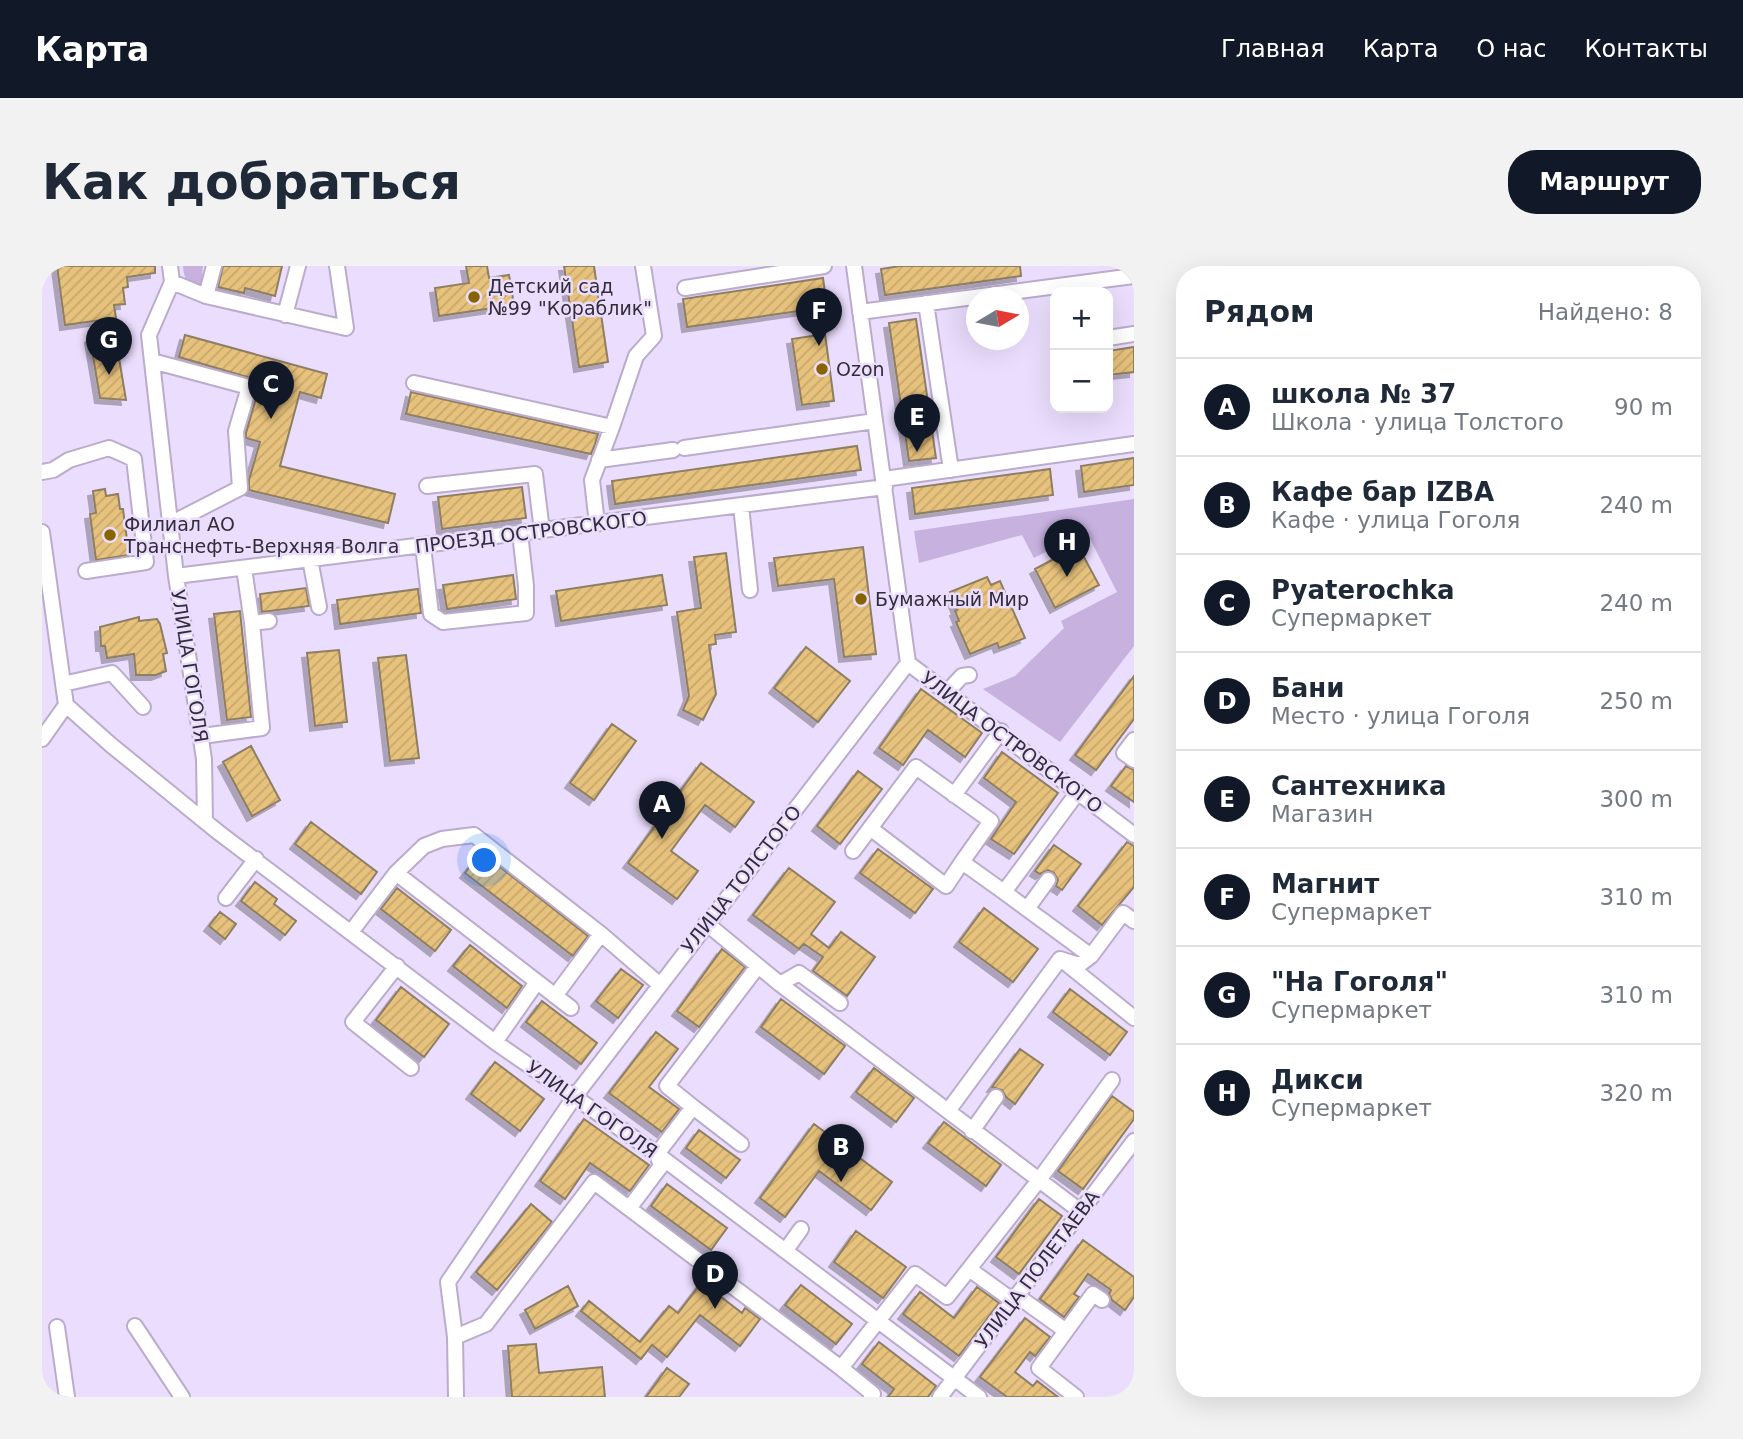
<!DOCTYPE html>
<html lang="ru">
<head>
<meta charset="utf-8">
<style>
  :root { --surface:#fff; --page:#f2f2f3; --text:#1f2937; --muted:#747a83; --line:#e0e1e3; --accent:#111827 }
  body { margin:0; font-family:"DejaVu Sans",sans-serif; background:var(--page); color:var(--text) }
  .controls { position:absolute; right:21px; top:21px; display:grid; overflow:hidden; border-radius:14px; box-shadow:0 7px 28px #0002 }
  .controls button { width:63px; height:63px; display:grid; place-items:center; padding:0; border:0; border-bottom:2px solid var(--line); background:var(--surface); color:var(--text); font:35px sans-serif }
  .compass { position:absolute; left:924px; top:21px; width:63px; height:63px; border-radius:50%; background:var(--surface); box-shadow:0 7px 28px #0002; rotate:80deg }
  .you { position:absolute; left:443px; top:595px; width:24px; height:24px; margin:-18px; border:5px solid #fff; border-radius:50%; background:#1a73e8; box-shadow:0 0 0 10px #1a73e833 }
  .badge { display:grid; place-items:center; width:46px; height:46px; border-radius:50%; background:var(--accent); color:#fff; font-size:23px; font-weight:700 }
  .pin { position:absolute; translate:-50% -58px; filter:drop-shadow(0 2px 4px #0008) }
  .pin::after { content:''; position:absolute; top:37px; width:24px; height:21px; background:inherit; clip-path:polygon(0 0,100% 0,50% 100%) }
  .list { margin:0; padding:0; list-style:none }
  h2 { display:flex; justify-content:space-between; align-items:center; height:91px; margin:0; padding:0 28px; font-size:30px }
  h2 small { font-size:23px; font-weight:400; color:var(--muted) }
  .list li { display:grid; grid-template-columns:46px 1fr auto; gap:21px; align-items:center; box-sizing:border-box; height:98px; padding:0 28px; border-top:2px solid var(--line) }
  .list b { display:block; font-size:26px; white-space:nowrap }
  .list p { margin:0; font-size:23px; white-space:nowrap; color:var(--muted) }
  .list em { font-size:23px; font-style:normal; color:var(--muted) }
  .map { position:relative; flex:none; width:1092px; height:1131px; overflow:hidden; border-radius:28px }
  header { display:flex; align-items:center; gap:42px; box-sizing:border-box; height:98px; padding:0 35px; background:var(--accent); color:#fff }
  header strong { font-size:33px }
  nav { display:flex; gap:38px; margin-inline-start:auto; font-size:24px }
  .intro { display:flex; align-items:center; justify-content:space-between; box-sizing:border-box; height:168px; padding:0 42px }
  h1 { margin:0; font-size:49px }
  .button { padding:18px 32px; border-radius:28px; background:var(--accent); color:#fff; font-size:24px; font-weight:700 }
  main { display:flex; gap:42px; padding:0 42px }
  aside { flex:1; background:var(--surface); border-radius:28px; box-shadow:0 7px 28px #0002 }
  .map>svg:first-child { display:block }
</style>
</head>
<body>
<header>
<strong>Карта</strong>
<nav><a>Главная</a><a>Карта</a><a>О нас</a><a>Контакты</a></nav>
</header>
<div class="intro"><h1>Как добраться</h1><a class="button">Маршрут</a></div>
<main>
<div class="map">
<svg width="1092" height="1131" viewBox="0 0 1092 1131">
  <defs>
    <pattern id="grass-tufts" width="24" height="20" patternUnits="userSpaceOnUse" patternTransform="scale(1.75)"><rect width="24" height="20" fill="#c6b1df"/><path d="M3 7l-1-3M5 7V3M7 7l1-3M15 17l-1-3M17 17v-4M19 17l1-3" fill="none" stroke="#a190b6"/></pattern>
    <pattern id="building-hatch" width="6" height="6" patternUnits="userSpaceOnUse" patternTransform="scale(1.75)"><rect width="6" height="6" fill="#e7c27c"/><path d="M-1 1l2-2M0 6l6-6M5 7l2-2" fill="none" stroke="#c7a76c"/></pattern>
    <filter id="shadow"><feDropShadow dx="-5" dy="5" stdDeviation="0" flood-color="#0004"/></filter>
  </defs>
  <rect width="100%" height="100%" fill="#ebddfd"/>
  <!-- grass -->
  <path fill="url(#grass-tufts)" d="M 141,0 L 161,0 L 160,7 L 166,13 L 160,21 C 146,19 142,14 141,0 Z"/>
  <!-- park -->
  <path fill="#c6b1df" d="M 1092,233 L 1092,380 L 1018,476 L 941,423 L 973,410 L 1022,362 L 1019,355 L 1075,326 L 1044,265 L 992,292 L 980,269 L 877,297 L 872,265 Z"/>
  <!-- building -->
  <path fill="url(#building-hatch)" stroke="#8e7e62" stroke-width="2" filter="url(#shadow)" d="M 15,0 L 113,0 L 113,7 L 85,11 L 86,21 L 81,22 L 83,38 L 72,39 L 74,52 L 23,59 Z
    M 181,0 L 240,0 L 233,30 L 203,22 L 202,27 L 176,21 Z
    M 424,0 L 445,0 L 447,12 L 467,9 L 472,39 L 397,50 L 393,22 L 427,17 Z
    M 522,0 L 552,0 L 566,96 L 537,101 Z
    M 858,0 L 978,0 L 979,10 L 843,29 L 839,3 Z
    M 781,12 L 785,41 L 645,61 L 641,33 Z
    M 874,53 L 894,192 L 867,195 L 847,57 Z
    M 64,58 L 77,70 L 79,76 L 76,86 L 84,134 L 58,132 L 48,72 Z
    M 783,68 L 792,135 L 760,139 L 750,73 Z
    M 143,69 L 285,108 L 279,132 L 258,126 L 238,200 L 353,228 L 346,257 L 207,224 L 207,214 L 218,176 L 204,172 L 204,167 L 219,115 L 137,91 Z
    M 1092,81 L 1092,106 L 1066,109 L 1066,85 Z
    M 369,126 L 556,168 L 553,178 L 549,188 L 364,148 Z
    M 815,180 L 819,204 L 573,238 L 570,215 Z
    M 1092,192 L 1092,219 L 1042,226 L 1039,200 Z
    M 1008,203 L 1011,229 L 873,248 L 870,222 Z
    M 480,221 L 484,252 L 400,263 L 396,231 Z
    M 63,223 L 64,230 L 76,228 L 78,243 L 81,243 L 87,289 L 54,294 L 48,248 L 54,247 L 51,225 Z
    M 1036,280 L 1057,319 L 1013,342 L 993,303 Z
    M 821,281 L 834,388 L 802,391 L 792,313 L 736,320 L 732,292 Z
    M 684,287 L 694,366 L 673,369 L 674,378 L 667,379 L 674,428 L 661,454 L 641,444 L 647,430 L 635,346 L 659,342 L 652,291 Z
    M 471,309 L 474,333 L 405,343 L 401,319 Z
    M 620,309 L 625,339 L 519,355 L 514,325 Z
    M 945,311 L 949,319 L 958,315 L 983,372 L 957,382 L 955,377 L 928,388 L 914,356 L 917,355 L 913,345 L 915,344 L 908,326 Z
    M 264,322 L 267,340 L 220,346 L 218,328 Z
    M 376,323 L 379,347 L 298,358 L 295,334 Z
    M 198,345 L 209,451 L 185,454 L 172,348 Z
    M 97,351 L 97,355 L 115,353 L 118,358 L 125,387 L 121,388 L 124,405 L 114,409 L 94,409 L 92,388 L 65,392 L 63,380 L 59,380 L 58,361 Z
    M 764,381 L 808,415 L 776,456 L 732,422 Z
    M 297,384 L 305,456 L 273,460 L 265,387 Z
    M 364,389 L 377,492 L 348,495 L 336,392 Z
    M 1092,410 L 1092,453 L 1054,504 L 1033,489 Z
    M 879,423 L 940,467 L 923,491 L 886,464 L 861,499 L 837,482 Z
    M 570,458 L 594,475 L 552,534 L 528,517 Z
    M 209,480 L 238,534 L 210,550 L 181,496 Z
    M 960,486 L 1016,527 L 972,588 L 949,573 L 974,536 L 942,512 Z
    M 659,497 L 712,536 L 693,561 L 663,539 L 629,585 L 656,605 L 635,633 L 586,597 Z
    M 1084,500 L 1092,504 L 1092,536 L 1069,520 Z
    M 816,505 L 840,523 L 798,578 L 775,560 Z
    M 269,556 L 335,606 L 319,628 L 253,578 Z
    M 1085,576 L 1092,580 L 1092,621 L 1060,659 L 1036,640 Z
    M 1012,579 L 1039,598 L 1020,624 L 1014,620 L 1016,614 L 1012,607 L 1006,604 L 998,608 L 993,605 Z
    M 836,583 L 891,623 L 873,647 L 818,607 Z
    M 439,586 L 546,670 L 531,690 L 423,607 Z
    M 747,602 L 793,636 L 769,668 L 787,682 L 799,666 L 833,691 L 805,730 L 771,705 L 781,691 L 762,678 L 757,683 L 711,649 Z
    M 213,616 L 235,633 L 232,638 L 254,655 L 243,669 L 199,635 Z
    M 355,622 L 409,664 L 393,685 L 339,643 Z
    M 942,642 L 996,683 L 971,716 L 917,676 Z
    M 178,646 L 194,658 L 183,673 L 167,660 Z
    M 428,679 L 480,720 L 465,742 L 411,700 Z
    M 680,683 L 703,701 L 657,761 L 635,745 Z
    M 579,703 L 601,719 L 576,752 L 554,735 Z
    M 359,721 L 407,758 L 382,791 L 334,754 Z
    M 1028,723 L 1085,766 L 1068,789 L 1011,746 Z
    M 739,733 L 803,780 L 782,808 L 719,761 Z
    M 500,735 L 555,777 L 539,798 L 484,756 Z
    M 614,766 L 636,783 L 607,821 L 637,843 L 620,866 L 567,827 Z
    M 978,783 L 1001,799 L 973,838 L 964,831 L 960,824 L 950,821 Z
    M 453,796 L 502,833 L 478,865 L 429,828 Z
    M 832,802 L 872,832 L 854,856 L 814,826 Z
    M 1070,830 L 1092,846 L 1092,853 L 1041,923 L 1016,905 Z
    M 542,853 L 607,899 L 588,925 L 548,897 L 523,933 L 498,915 Z
    M 902,856 L 959,899 L 944,920 L 886,877 Z
    M 772,858 L 850,916 L 829,944 L 777,905 L 743,951 L 718,932 Z
    M 657,864 L 698,894 L 684,912 L 644,882 Z
    M 625,918 L 685,962 L 669,984 L 609,940 Z
    M 997,933 L 1020,950 L 977,1008 L 954,991 Z
    M 489,938 L 510,956 L 455,1024 L 434,1006 Z
    M 814,965 L 864,1001 L 841,1032 L 792,996 Z
    M 1041,974 L 1092,1011 L 1092,1031 L 1083,1044 L 1070,1034 L 1067,1028 L 1069,1024 L 1046,1008 L 1032,1028 L 1037,1031 L 1022,1051 L 998,1033 Z
    M 663,1012 L 678,1023 L 674,1027 L 700,1047 L 703,1042 L 718,1053 L 698,1080 L 658,1049 L 625,1091 L 610,1079 L 599,1093 L 539,1045 L 547,1035 L 598,1076 L 627,1040 L 636,1047 Z
    M 759,1019 L 810,1058 L 794,1078 L 743,1039 Z
    M 526,1020 L 536,1040 L 493,1063 L 483,1044 Z
    M 935,1021 L 957,1037 L 917,1090 L 861,1048 L 878,1026 L 912,1052 Z
    M 983,1052 L 1008,1071 L 993,1090 L 988,1086 L 973,1106 L 991,1120 L 995,1115 L 1016,1131 L 965,1131 L 938,1111 Z
    M 837,1076 L 894,1120 L 886,1131 L 846,1131 L 852,1123 L 820,1098 Z
    M 494,1078 L 497,1107 L 560,1101 L 563,1131 L 470,1131 L 466,1080 Z
    M 625,1102 L 647,1118 L 637,1131 L 604,1131 Z"/>
  <g fill="none" stroke-linecap="round" stroke-linejoin="round">
    <defs>
      <path id="minor" d="M 128,0 L 130,16 L 107,69 L 134,310 L 162,493 L 163,555
        M 812,0 L 866,397 L 1092,569
        M 130,16 L 164,30 L 304,62 L 295,0
        M 643,22 L 782,0
        M 164,30 L 172,0
        M 884,37 L 909,204
        M 818,46 L 1092,10
        M 243,49 L 256,0
        M 1066,72 L 1092,68
        M 110,95 L 207,121 L 194,165 L 198,222 L 128,258
        M 372,117 L 570,161 L 550,214 L 555,258
        M 570,161 L 594,90 L 612,70 L 601,0
        M 642,182 L 833,155
        M 557,194 L 631,184
        M 0,206 L 11,204 L 27,194 L 67,182 L 92,193 L 104,296 L 44,305
        M 842,213 L 1092,178
        M 385,220 L 493,208 L 500,265
        M 699,240 L 708,324
        M 0,266 L 24,439 L 69,479 L 176,566 L 453,776 L 615,888 L 937,1131
        M 381,280 L 389,348 L 401,356 L 484,347 L 484,320 L 478,267
        M 268,293 L 277,341
        M 202,302 L 210,357 L 227,355
        M 134,310 L 843,221
        M 21,418 L 70,407 L 101,441
        M 905,426 L 920,410 L 927,409
        M 160,470 L 220,462 L 210,357
        M 0,473 L 24,439
        M 1092,474 L 1082,487 L 1092,494
        M 1036,526 L 962,626 L 1049,690
        M 912,529 L 959,465
        M 828,562 L 904,620 L 920,596
        M 811,585 L 874,501 L 949,555 L 920,596 L 962,626
        M 354,607 L 529,742
        M 184,632 L 214,593
        M 985,643 L 1006,614
        M 664,657 L 738,718 L 1038,945
        M 309,666 L 354,607 L 382,580 L 400,573 L 432,569 L 559,668 L 617,718
        M 1025,698 L 1092,752
        M 355,700 L 311,756 L 369,802
        M 738,718 L 757,707 L 798,737
        M 513,730 L 559,668
        M 453,776 L 495,716
        M 651,841 L 699,878
        M 906,845 L 1018,693 L 1037,699 L 1049,690 L 1081,647 L 1092,655
        M 930,865 L 954,831
        M 588,941 L 619,900 L 615,888 L 651,841 L 625,820 L 716,700
        M 744,984 L 759,963
        M 927,1003 L 970,1034
        M 974,1029 L 1024,1065 L 997,1102 L 1034,1131
        M 93,1060 L 140,1131
        M 15,1061 L 25,1131
        M 1024,1065 L 1051,1028 L 1060,1034
        M 413,1071 L 444,1058 L 552,916 L 799,1102 L 831,1128 L 829,1131
        M 799,1102 L 873,1008 L 905,1031 L 997,914 L 1070,814
        M 414,1131 L 413,1071 L 406,1016 L 533,830 L 866,397
        M 898,1131 L 1092,875"/>
    </defs>
    <!-- minor casing -->
    <use href="#minor" stroke="#baacca" stroke-width="18"/>
    <!-- minor -->
    <use href="#minor" stroke="#fff" stroke-width="14"/>
  </g>
  <!-- markers -->
  <g fill="#886300" stroke="#ebddfd" stroke-width="2.5">
    <circle cx="432" cy="31" r="7"/>
    <circle cx="780" cy="103" r="7"/>
    <circle cx="68" cy="269" r="7"/>
    <circle cx="819" cy="333" r="7"/>
  </g>
  <g text-anchor="middle" stroke-width="5" stroke-linejoin="round" paint-order="stroke">
    <!-- poi labels -->
    <g font-size="19" fill="#322d39" stroke="#ebddfd" text-anchor="start">
      <text x="446" y="27">Детский сад<tspan x="446" dy="22">№99 "Кораблик"</tspan></text>
      <text x="794" y="110">Ozon</text>
      <text x="82" y="265">Филиал АО<tspan x="82" dy="22">Транснефть-Верхняя Волга</tspan></text>
      <text x="833" y="340">Бумажный Мир</text>
    </g>
    <!-- street labels -->
    <g font-size="19" fill="#322d39" stroke="#ebddfd">
      <text transform="translate(489 266) rotate(-7)" y="7">ПРОЕЗД ОСТРОВСКОГО</text>
      <text transform="translate(148 400) rotate(81)" y="7">УЛИЦА ГОГОЛЯ</text>
      <text transform="translate(970 476) rotate(37)" y="7">УЛИЦА ОСТРОВСКОГО</text>
      <text transform="translate(699 613) rotate(-52)" y="7">УЛИЦА ТОЛСТОГО</text>
      <text transform="translate(550 843) rotate(35)" y="7">УЛИЦА ГОГОЛЯ</text>
      <text transform="translate(995 1003) rotate(-53)" y="7">УЛИЦА ПОЛЕТАЕВА</text>
    </g>
  </g>
</svg>
<div class="controls">
<button>+</button>
<button>−</button>
</div>
<svg class="compass" viewBox="-18 -18 36 36"><path d="M0-13l5 13h-10z" fill="#e53935"/><path d="M0 13l5-13h-10z" fill="#747a83"/></svg>
<div class="you"></div>
<div class="pin badge" style="left:620px;top:573px">A</div>
<div class="pin badge" style="left:799px;top:916px">B</div>
<div class="pin badge" style="left:229px;top:153px">C</div>
<div class="pin badge" style="left:673px;top:1043px">D</div>
<div class="pin badge" style="left:875px;top:186px">E</div>
<div class="pin badge" style="left:777px;top:80px">F</div>
<div class="pin badge" style="left:67px;top:109px">G</div>
<div class="pin badge" style="left:1025px;top:311px">H</div>
</div>
<aside>
<h2>Рядом<small>Найдено: 8</small></h2>
<ul class="list">
<li><span class="badge">A</span><div><b>школа № 37</b><p>Школа · улица Толстого</p></div><em>90 m</em></li>
<li><span class="badge">B</span><div><b>Кафе бар IZBA</b><p>Кафе · улица Гоголя</p></div><em>240 m</em></li>
<li><span class="badge">C</span><div><b>Pyaterochka</b><p>Супермаркет</p></div><em>240 m</em></li>
<li><span class="badge">D</span><div><b>Бани</b><p>Место · улица Гоголя</p></div><em>250 m</em></li>
<li><span class="badge">E</span><div><b>Сантехника</b><p>Магазин</p></div><em>300 m</em></li>
<li><span class="badge">F</span><div><b>Магнит</b><p>Супермаркет</p></div><em>310 m</em></li>
<li><span class="badge">G</span><div><b>&quot;На Гоголя&quot;</b><p>Супермаркет</p></div><em>310 m</em></li>
<li><span class="badge">H</span><div><b>Дикси</b><p>Супермаркет</p></div><em>320 m</em></li>
</ul>
</aside>
</main>
</body>
</html>
